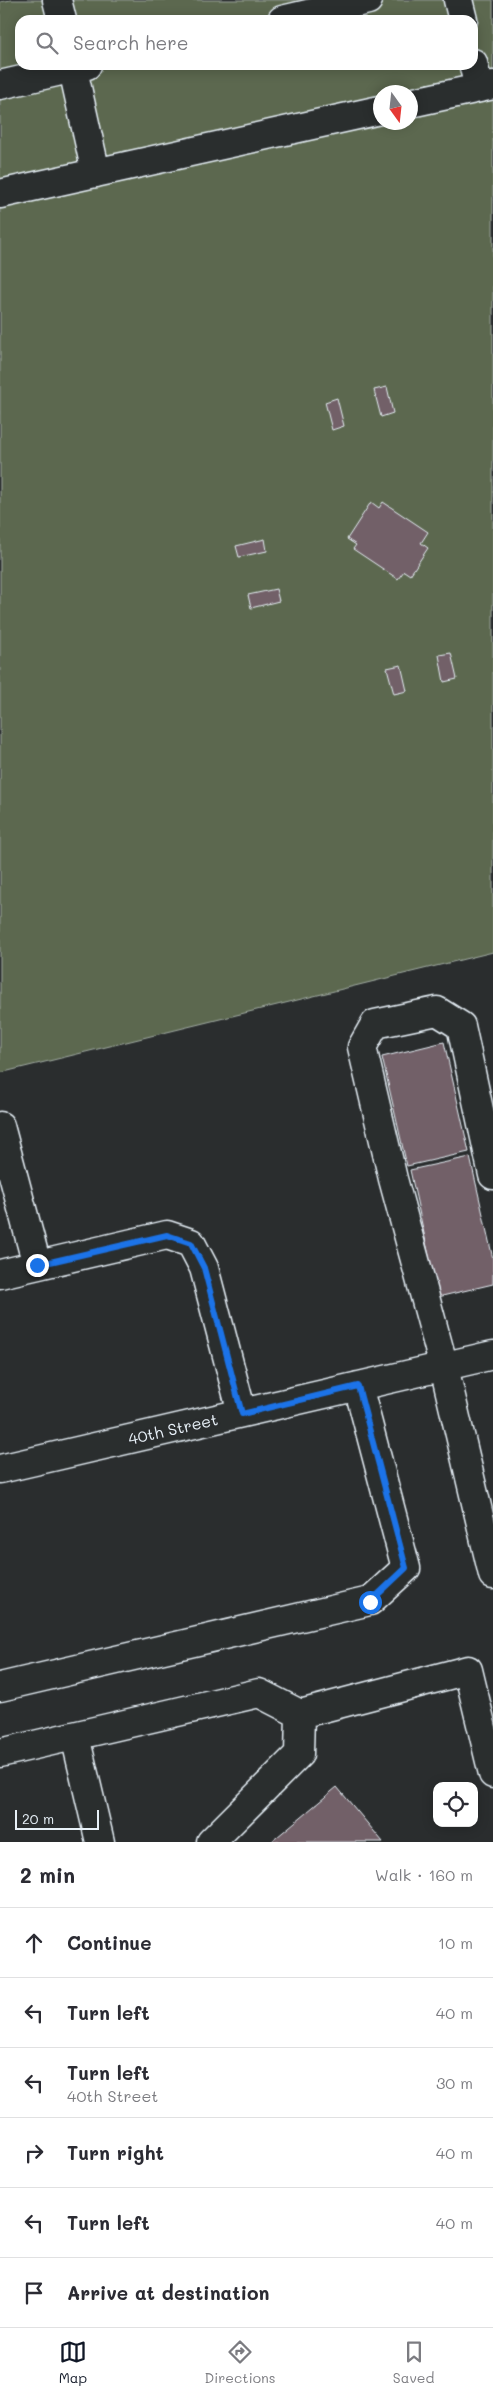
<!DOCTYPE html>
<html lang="en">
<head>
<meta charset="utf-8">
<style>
  :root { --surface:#fff; --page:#f7f7f7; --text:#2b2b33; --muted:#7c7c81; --line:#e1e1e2; --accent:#111827 }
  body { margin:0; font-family:Mali,sans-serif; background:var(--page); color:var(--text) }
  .controls { position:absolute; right:15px; bottom:15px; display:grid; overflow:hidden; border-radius:10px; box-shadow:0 2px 12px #0003 }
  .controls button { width:45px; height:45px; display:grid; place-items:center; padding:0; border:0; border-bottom:1px solid var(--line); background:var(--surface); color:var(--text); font:25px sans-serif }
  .compass { position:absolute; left:373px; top:85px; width:45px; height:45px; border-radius:50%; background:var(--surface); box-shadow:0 2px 12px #0003; rotate:165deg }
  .scale { position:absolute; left:15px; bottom:12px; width:84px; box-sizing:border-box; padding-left:5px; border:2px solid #e8f1f8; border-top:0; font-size:14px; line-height:18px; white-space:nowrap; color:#e8f1f8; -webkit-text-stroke:4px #2a2d2e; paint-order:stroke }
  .stop { position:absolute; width:15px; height:15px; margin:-11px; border:4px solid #1a73e8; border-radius:50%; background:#fff }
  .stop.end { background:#1a73e8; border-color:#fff; box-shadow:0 1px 5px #0008 }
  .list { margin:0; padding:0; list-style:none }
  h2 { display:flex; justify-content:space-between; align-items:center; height:65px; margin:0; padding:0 20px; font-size:21px }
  h2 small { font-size:16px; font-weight:400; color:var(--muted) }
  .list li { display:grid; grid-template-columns:32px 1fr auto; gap:15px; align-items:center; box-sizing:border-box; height:70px; padding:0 20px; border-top:1px solid var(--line) }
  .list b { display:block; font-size:19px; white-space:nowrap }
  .list p { margin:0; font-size:16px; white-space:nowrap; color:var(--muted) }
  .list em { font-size:16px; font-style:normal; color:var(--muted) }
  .icon { flex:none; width:28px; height:28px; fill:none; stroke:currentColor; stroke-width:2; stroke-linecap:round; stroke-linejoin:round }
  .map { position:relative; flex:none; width:493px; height:1842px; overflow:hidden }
  .search { position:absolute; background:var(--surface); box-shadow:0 2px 12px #0003; left:15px; right:15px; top:15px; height:55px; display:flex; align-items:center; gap:12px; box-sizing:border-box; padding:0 18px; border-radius:15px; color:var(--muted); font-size:19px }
  .sheet { height:485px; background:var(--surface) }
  nav { display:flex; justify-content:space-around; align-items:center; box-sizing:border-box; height:70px; border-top:1px solid var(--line); background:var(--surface); font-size:14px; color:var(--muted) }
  nav a { display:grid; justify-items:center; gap:2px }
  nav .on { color:var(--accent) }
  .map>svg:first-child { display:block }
</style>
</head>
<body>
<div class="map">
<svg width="493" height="1842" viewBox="0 0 493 1842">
  <rect width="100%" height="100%" fill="#2a2d2e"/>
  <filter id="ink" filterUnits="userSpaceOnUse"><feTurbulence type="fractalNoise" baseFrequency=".02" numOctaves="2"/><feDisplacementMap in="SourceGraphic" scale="10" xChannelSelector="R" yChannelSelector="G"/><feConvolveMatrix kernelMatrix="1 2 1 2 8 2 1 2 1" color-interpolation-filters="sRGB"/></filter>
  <g filter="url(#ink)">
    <!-- green -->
    <path fill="#5c684f" stroke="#a2aca4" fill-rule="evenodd" d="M 11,0 L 493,0 L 493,952 L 0,1073 L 0,2 ZM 20,20 L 473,20 L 473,65 L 20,65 ZM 380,92 L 410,92 L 410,122 L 380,122 Z"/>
    <!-- building -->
    <path fill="#726067" stroke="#e8f1f8" d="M 387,387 L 393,413 L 381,417 L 374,390 Z
      M 337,398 L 344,426 L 332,430 L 325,402 Z
      M 371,502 L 379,508 L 383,502 L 428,532 L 421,543 L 428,548 L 410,575 L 404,571 L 398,579 L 353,549 L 356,545 L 347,539 Z
      M 265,539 L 267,551 L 239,557 L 236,546 Z
      M 276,589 L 279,601 L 251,608 L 248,595 Z
      M 451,653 L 457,679 L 444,682 L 439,655 Z
      M 401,665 L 407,691 L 394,694 L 387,668 Z
      M 444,1042 L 469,1152 L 407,1166 L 382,1057 Z
      M 470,1157 L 493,1259 L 493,1284 L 438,1297 L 410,1170 Z
      M 337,1787 L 383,1842 L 271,1842 Z"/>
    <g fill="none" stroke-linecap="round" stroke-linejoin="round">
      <defs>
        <path id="minor" d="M 57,0 L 62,20
          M 458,0 L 463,20
          M 282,20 L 368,0
          M 473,63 L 479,88
          M 72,65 L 96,173
          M 0,85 L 87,65
          M 410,103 L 493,85
          M 0,194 L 380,110
          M 0,1126 L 37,1265
          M 493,1175 L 461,1026 L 437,1011 L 375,1024 L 362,1047 L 393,1179 L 444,1367 L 493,1575
          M 0,1274 L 167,1235 L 191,1243 L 204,1268 L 242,1413
          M 0,1469 L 493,1355
          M 0,1687 L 370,1601 L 406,1568 L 358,1386
          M 75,1736 L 100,1842
          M 0,1753 L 259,1693 L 300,1714
          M 211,1842 L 299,1754 L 300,1714 L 468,1670 L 493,1774"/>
      </defs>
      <!-- minor casing -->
      <use href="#minor" stroke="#e8f1f8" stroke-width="31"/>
      <!-- minor -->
      <use href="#minor" stroke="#2a2d2e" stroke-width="28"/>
    </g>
  </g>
  <g fill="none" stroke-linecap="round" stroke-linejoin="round" filter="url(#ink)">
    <!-- route -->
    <path stroke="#1a73e8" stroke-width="6" d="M 37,1265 L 167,1235 L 191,1243 L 204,1268 L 242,1414 L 358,1386 L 406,1568 L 370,1602"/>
  </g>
  <g text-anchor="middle" stroke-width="5" stroke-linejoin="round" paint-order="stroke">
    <!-- street labels -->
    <g font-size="16" fill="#e8f1f8" stroke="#2a2d2e">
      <text transform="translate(173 1429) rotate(-13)" y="6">40th Street</text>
    </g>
  </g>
</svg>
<div class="controls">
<button><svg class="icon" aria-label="locate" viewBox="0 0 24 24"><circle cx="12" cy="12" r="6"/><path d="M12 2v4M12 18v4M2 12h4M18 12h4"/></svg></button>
</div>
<svg class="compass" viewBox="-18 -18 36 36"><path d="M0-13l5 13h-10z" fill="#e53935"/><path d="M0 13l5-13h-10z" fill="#7c7c81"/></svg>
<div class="scale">20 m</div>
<div class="stop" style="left:370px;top:1602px"></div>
<div class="stop end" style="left:37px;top:1265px"></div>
<div class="search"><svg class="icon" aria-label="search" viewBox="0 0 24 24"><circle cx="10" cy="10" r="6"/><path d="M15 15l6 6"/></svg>Search here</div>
</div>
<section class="sheet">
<h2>2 min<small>Walk · 160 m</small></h2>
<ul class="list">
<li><svg class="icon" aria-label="ahead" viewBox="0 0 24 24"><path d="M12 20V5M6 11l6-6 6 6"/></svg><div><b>Continue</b></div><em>10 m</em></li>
<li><svg class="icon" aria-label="left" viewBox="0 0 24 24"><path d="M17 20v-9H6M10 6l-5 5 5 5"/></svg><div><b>Turn left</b></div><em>40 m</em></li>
<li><svg class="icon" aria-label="left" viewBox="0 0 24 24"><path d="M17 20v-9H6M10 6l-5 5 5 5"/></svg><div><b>Turn left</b><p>40th Street</p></div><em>30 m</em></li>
<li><svg class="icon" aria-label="right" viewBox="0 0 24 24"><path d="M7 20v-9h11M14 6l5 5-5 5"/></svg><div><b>Turn right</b></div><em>40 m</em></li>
<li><svg class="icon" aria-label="left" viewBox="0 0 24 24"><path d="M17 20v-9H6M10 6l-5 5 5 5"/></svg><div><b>Turn left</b></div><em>40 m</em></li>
<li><svg class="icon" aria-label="arrive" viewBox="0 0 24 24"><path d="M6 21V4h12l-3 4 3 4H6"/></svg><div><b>Arrive at destination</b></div></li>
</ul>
</section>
<nav>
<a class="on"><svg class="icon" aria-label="map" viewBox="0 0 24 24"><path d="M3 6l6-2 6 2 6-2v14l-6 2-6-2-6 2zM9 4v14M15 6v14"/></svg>Map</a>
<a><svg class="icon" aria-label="directions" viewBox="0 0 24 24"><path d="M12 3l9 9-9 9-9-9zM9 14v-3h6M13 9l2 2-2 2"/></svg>Directions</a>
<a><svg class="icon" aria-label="saved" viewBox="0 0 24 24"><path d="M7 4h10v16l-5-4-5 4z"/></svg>Saved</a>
</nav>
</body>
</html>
